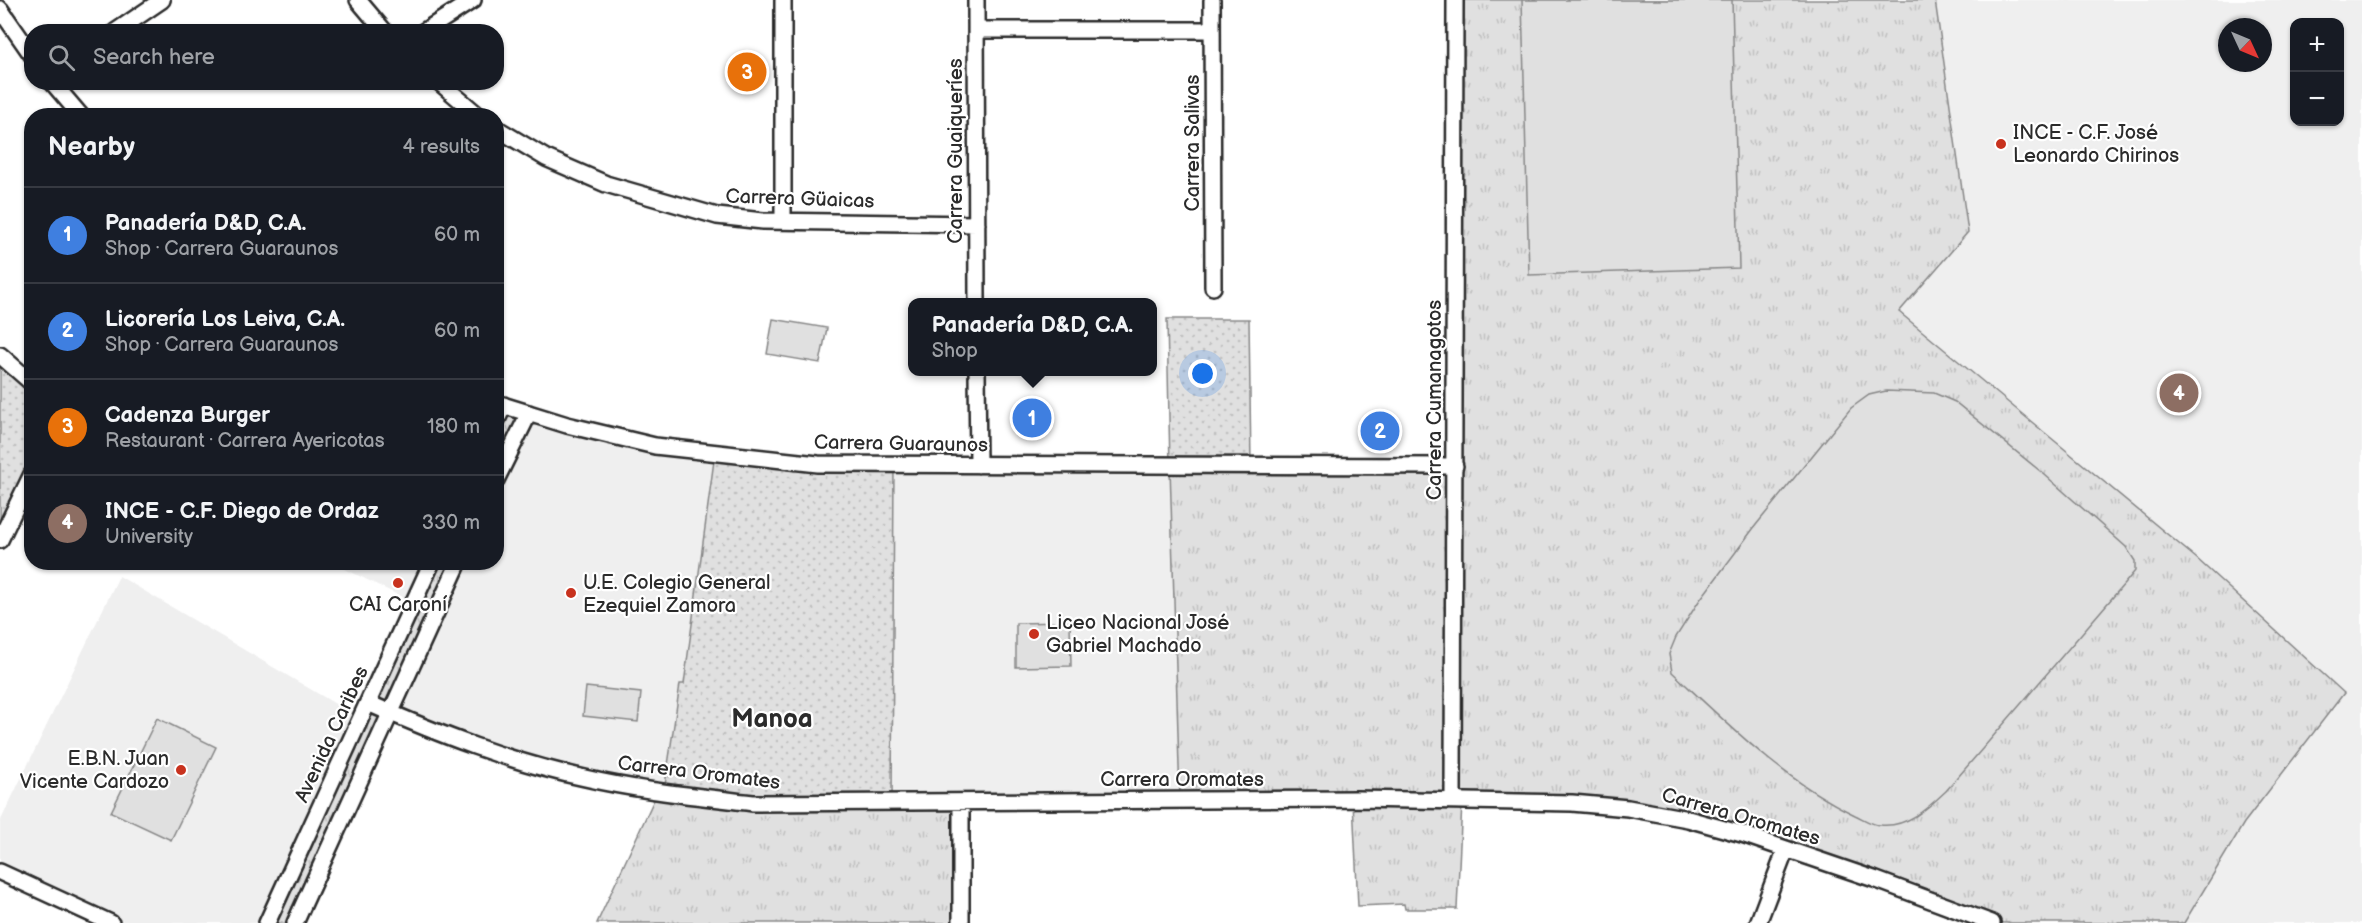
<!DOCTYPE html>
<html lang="en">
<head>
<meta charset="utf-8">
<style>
  :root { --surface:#171b24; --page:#20242c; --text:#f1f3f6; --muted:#9ea1a6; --line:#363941; --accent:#db2777 }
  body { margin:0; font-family:"Balsamiq Sans",sans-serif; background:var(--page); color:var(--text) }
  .controls { position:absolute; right:18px; top:18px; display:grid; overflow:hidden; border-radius:12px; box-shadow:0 2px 4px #0004 }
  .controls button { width:54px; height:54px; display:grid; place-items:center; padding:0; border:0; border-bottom:2px solid var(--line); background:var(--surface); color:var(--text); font:30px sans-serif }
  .compass { position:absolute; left:2218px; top:18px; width:54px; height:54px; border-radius:50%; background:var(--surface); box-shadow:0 2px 4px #0004; rotate:134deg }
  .you { position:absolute; left:1203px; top:374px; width:21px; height:21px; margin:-15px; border:4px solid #fff; border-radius:50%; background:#1a73e8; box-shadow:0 0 0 9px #1a73e833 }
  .badge { display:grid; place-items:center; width:39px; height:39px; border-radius:50%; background:var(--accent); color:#fff; font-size:20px; font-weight:700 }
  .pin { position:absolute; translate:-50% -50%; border:3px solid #fff; box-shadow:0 2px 6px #0006 }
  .popup { position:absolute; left:908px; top:298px; width:249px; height:78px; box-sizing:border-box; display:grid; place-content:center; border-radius:12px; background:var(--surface); filter:drop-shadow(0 2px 4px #0005); font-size:20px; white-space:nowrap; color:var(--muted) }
  .popup b { font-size:22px; color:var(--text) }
  .popup::after { content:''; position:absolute; left:50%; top:100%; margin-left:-12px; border:12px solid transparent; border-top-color:var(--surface) }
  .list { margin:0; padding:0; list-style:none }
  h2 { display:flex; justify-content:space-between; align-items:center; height:78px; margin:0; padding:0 24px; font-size:26px }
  h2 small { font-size:20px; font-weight:400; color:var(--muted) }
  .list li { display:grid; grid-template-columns:39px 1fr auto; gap:18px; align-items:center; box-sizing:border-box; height:96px; padding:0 24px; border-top:2px solid var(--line) }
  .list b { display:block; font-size:22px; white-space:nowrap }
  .list p { margin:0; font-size:20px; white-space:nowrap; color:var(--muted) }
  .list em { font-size:20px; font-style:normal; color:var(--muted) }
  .icon { flex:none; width:33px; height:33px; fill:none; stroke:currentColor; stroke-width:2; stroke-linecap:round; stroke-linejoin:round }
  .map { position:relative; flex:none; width:2362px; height:923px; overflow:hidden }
  .search { position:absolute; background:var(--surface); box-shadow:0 2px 4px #0004; left:24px; top:24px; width:480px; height:66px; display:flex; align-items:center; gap:15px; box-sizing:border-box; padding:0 21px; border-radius:24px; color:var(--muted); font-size:22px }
  .panel { position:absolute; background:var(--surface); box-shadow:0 2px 4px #0004; left:24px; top:108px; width:480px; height:462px; border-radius:24px }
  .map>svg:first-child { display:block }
</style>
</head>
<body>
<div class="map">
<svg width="2362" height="923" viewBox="0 0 2362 923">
  <defs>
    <pattern id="grass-tufts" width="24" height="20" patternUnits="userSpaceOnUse" patternTransform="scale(1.5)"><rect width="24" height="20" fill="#e0e0e0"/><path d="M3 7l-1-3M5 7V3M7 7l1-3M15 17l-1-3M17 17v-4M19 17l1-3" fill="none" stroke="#c0c0c0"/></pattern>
    <pattern id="park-dots" width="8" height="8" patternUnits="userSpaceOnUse" patternTransform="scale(1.5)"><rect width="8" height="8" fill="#e0e0e0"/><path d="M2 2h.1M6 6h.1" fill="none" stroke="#c0c0c0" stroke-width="1.8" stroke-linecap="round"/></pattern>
  </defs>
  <rect width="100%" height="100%" fill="#fff"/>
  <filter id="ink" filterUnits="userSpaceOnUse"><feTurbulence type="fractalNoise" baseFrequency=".0167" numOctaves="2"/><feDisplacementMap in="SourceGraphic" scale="12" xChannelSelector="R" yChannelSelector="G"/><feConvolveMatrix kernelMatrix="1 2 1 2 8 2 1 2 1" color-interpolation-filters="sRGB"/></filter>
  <g filter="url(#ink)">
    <!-- built -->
    <path fill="#efefef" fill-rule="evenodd" d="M 1935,0 L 2362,0 L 2362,923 L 2184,923 L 2244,823 L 1899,312 L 1968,232 ZM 2294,22 L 2340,22 L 2340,122 L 2294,122 ZM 2227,27 L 2263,27 L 2263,63 L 2227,63 Z
      M 529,413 L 715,453 L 684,685 L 680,684 L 664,792 L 585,778 L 391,713 L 459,563 L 496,562 L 497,480 Z
      M 894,464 L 1170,467 L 1180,800 L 892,802 Z
      M 333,563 L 432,563 L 414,603 Z
      M 119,576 L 361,719 L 267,923 L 111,923 L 0,872 L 0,822 Z"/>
    <!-- grass -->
    <path fill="url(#grass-tufts)" stroke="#868686" stroke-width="1.5" d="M 1455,0 L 1935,0 L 1968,232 L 1899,312 L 2196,558 L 2344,693 L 2244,823 L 2184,923 L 1992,923 L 1874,879 L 1628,808 L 1180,800 L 1170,467 L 1455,466 Z
      M 504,405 L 529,413 L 496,480 L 496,422 Z
      M 432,563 L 459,563 L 295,923 L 267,923 Z
      M 658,791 L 961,802 L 961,923 L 597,923 Z
      M 1353,802 L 1462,802 L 1457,909 L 1405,909 L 1404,904 L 1358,906 Z"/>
    <!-- park -->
    <path fill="url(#park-dots)" stroke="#868686" stroke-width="1.5" d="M 1167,319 L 1249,319 L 1251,466 L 1170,467 Z
      M 0,355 L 32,383 L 31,474 L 0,540 Z
      M 715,453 L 894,464 L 892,802 L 664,792 L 680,684 L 684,684 Z"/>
    <!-- pitch -->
    <path fill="#e0e0e0" stroke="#868686" stroke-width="1.5" d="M 1522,0 L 1732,0 L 1739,268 L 1529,275 Z
      M 773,319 L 827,328 L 820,363 L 767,354 Z
      M 1886,391 L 1934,393 L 1955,402 L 2045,475 L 2126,547 L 2135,561 L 2135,571 L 2125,583 L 1946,791 C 1928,808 1907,828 1880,825 C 1872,825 1862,818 1855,815 C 1784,781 1729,725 1672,672 L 1669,654 L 1676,637 L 1699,601 L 1756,525 L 1851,408 L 1869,395 Z
      M 1070,622 L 1071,666 L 1016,667 L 1016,623 Z
      M 586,687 L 641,693 L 638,722 L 583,716 Z
      M 157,718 L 216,747 L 171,840 L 111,812 Z"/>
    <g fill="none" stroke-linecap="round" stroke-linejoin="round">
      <defs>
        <path id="minor" d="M 358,0 L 385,32
          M 783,0 L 783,221
          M 976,0 L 977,302
          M 1212,0 L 1213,287
          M 0,9 L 32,55
          M 976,30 L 1212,30
          M 115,32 L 162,0
          M 423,32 L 473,0
          M 52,82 L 81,116
          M 439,82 L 479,116
          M 496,128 L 546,158 L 606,184 L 717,216 L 763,221 L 977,224
          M 0,355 L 32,383
          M 977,372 L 978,465
          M 496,403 L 567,425 L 655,446 L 818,464 L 1455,466
          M 496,422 L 504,405
          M 496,480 L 529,413
          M 0,540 L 32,474
          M 368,703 C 438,734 510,762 585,778 C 640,791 697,796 753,803 L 1357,799 L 1572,803 L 1628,808 L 1688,819 L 1742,834 L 1874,879 L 1992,923
          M 1453,800 L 1455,0
          M 961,802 L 961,923
          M 0,872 L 111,923
          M 267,923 L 432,562
          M 295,923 L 459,562
          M 1758,923 L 1786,849"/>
      </defs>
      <!-- minor casing -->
      <use href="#minor" stroke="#2b2b2b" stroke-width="20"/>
      <!-- minor -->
      <use href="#minor" stroke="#fff" stroke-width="15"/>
    </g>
  </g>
  <!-- markers -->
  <g fill="#c8321e" stroke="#fff" stroke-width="2">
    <circle cx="2001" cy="144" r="6"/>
    <circle cx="398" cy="583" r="6"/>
    <circle cx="571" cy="593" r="6"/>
    <circle cx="1034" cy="634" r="6"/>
    <circle cx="181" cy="770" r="6"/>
  </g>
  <g text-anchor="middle" stroke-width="4.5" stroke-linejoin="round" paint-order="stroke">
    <!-- poi labels -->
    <g font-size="20" fill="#2b2b2b" stroke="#fff" text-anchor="start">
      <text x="2013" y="139">INCE - C.F. José<tspan x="2013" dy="23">Leonardo Chirinos</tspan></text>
      <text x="583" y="589">U.E. Colegio General<tspan x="583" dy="23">Ezequiel Zamora</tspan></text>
      <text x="398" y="611" text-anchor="middle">CAI Caroní</text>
      <text x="1046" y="629">Liceo Nacional José<tspan x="1046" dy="23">Gabriel Machado</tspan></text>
      <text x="169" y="765" text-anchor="end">E.B.N. Juan<tspan x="169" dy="23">Vicente Cardozo</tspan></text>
    </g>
    <!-- street labels -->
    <g font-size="20" fill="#2b2b2b" stroke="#fff">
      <text transform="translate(1192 143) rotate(-90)" y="7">Carrera Salivas</text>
      <text transform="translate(955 151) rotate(-90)" y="7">Carrera Guaiqueríes</text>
      <text transform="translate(800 198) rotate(2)" y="7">Carrera Güaicas</text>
      <text transform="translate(1434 400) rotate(-90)" y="7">Carrera Cumanagotos</text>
      <text transform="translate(901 443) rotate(1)" y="7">Carrera Guaraunos</text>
      <text transform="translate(331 734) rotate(-65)" y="7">Avenida Caribes</text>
      <text transform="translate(699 772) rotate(7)" y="7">Carrera Oromates</text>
      <text x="1182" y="786">Carrera Oromates</text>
      <text transform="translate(1741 816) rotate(16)" y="7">Carrera Oromates</text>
    </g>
    <!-- district labels -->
    <g font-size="26" font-weight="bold" fill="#2b2b2b" stroke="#fff">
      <text x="772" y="727">Manoa</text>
    </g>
  </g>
</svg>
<div class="controls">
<button>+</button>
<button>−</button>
</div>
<svg class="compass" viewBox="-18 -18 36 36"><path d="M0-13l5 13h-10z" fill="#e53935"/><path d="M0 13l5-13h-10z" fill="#9ea1a6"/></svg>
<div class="you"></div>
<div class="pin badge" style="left:1032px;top:418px;background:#3f7fe0">1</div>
<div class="popup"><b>Panadería D&amp;D, C.A.</b>Shop</div>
<div class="pin badge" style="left:1380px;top:431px;background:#3f7fe0">2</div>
<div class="pin badge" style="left:747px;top:72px;background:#e8710a">3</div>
<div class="pin badge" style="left:2179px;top:393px;background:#8d6e63">4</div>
<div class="search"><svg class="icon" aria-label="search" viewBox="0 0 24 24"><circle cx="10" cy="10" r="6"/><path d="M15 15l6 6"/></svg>Search here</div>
<section class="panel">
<h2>Nearby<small>4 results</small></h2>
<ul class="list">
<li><span class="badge" style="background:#3f7fe0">1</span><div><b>Panadería D&amp;D, C.A.</b><p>Shop · Carrera Guaraunos</p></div><em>60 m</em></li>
<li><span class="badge" style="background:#3f7fe0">2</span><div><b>Licorería Los Leiva, C.A.</b><p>Shop · Carrera Guaraunos</p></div><em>60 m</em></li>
<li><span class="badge" style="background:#e8710a">3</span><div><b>Cadenza Burger</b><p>Restaurant · Carrera Ayericotas</p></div><em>180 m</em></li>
<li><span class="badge" style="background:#8d6e63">4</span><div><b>INCE - C.F. Diego de Ordaz</b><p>University</p></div><em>330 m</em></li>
</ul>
</section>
</div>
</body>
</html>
